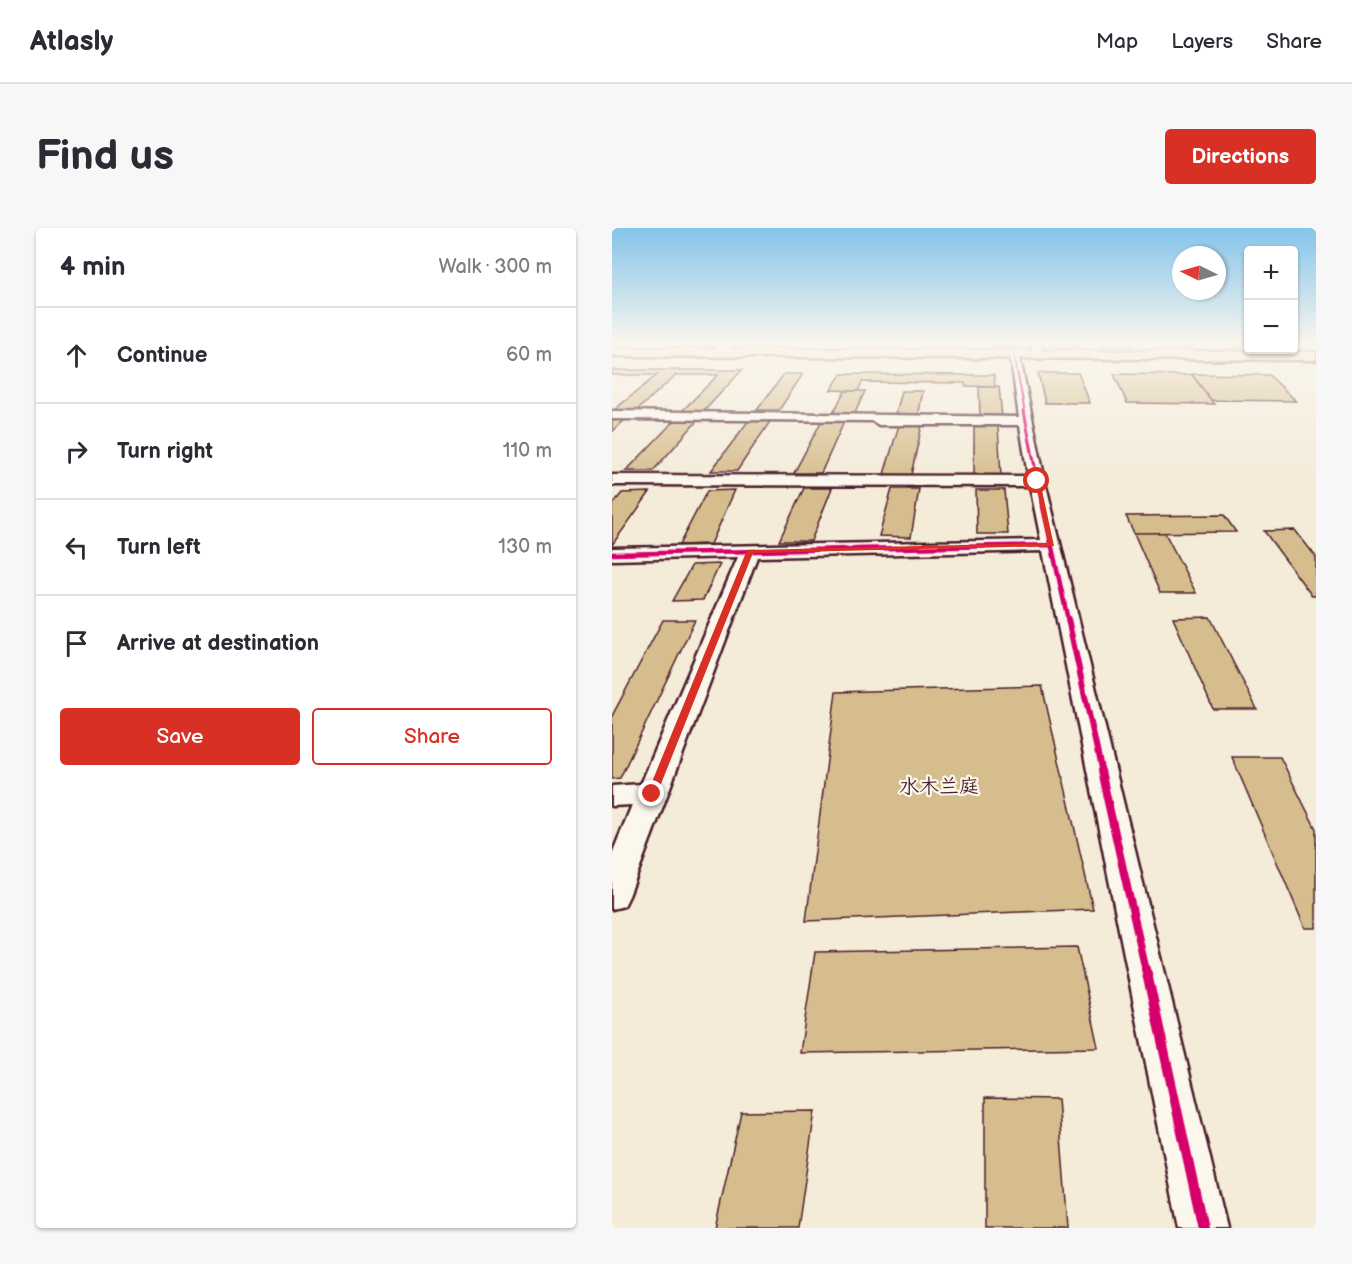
<!DOCTYPE html>
<html lang="en">
<head>
<meta charset="utf-8">
<style>
  :root { --surface:#fff; --page:#f7f7f7; --text:#2b2b33; --muted:#7c7c81; --line:#e1e1e2; --accent:#d93025 }
  body { margin:0; font-family:"Balsamiq Sans","LXGW WenKai TC",sans-serif; background:var(--page); color:var(--text) }
  .controls { position:absolute; right:18px; top:18px; display:grid; overflow:hidden; border-radius:6px; box-shadow:0 2px 4px #0004 }
  .controls button { width:54px; height:54px; display:grid; place-items:center; padding:0; border:0; border-bottom:2px solid var(--line); background:var(--surface); color:var(--text); font:30px sans-serif }
  .compass { position:absolute; left:560px; top:18px; width:54px; height:54px; border-radius:50%; background:var(--surface); box-shadow:0 2px 4px #0004; rotate:275deg }
  .stop { position:absolute; width:18px; height:18px; margin:-14px; border:4px solid #d93025; border-radius:50%; background:#fff }
  .stop.end { background:#d93025; border-color:#fff; box-shadow:0 2px 6px #0008 }
  .list { margin:0; padding:0; list-style:none }
  h2 { display:flex; justify-content:space-between; align-items:center; height:78px; margin:0; padding:0 24px; font-size:26px }
  h2 small { font-size:20px; font-weight:400; color:var(--muted) }
  .list li { display:grid; grid-template-columns:39px 1fr auto; gap:18px; align-items:center; box-sizing:border-box; height:96px; padding:0 24px; border-top:2px solid var(--line) }
  .list b { display:block; font-size:22px; white-space:nowrap }
  .list em { font-size:20px; font-style:normal; color:var(--muted) }
  .actions { display:flex; gap:12px; padding:18px 24px }
  .actions a { flex:1; padding:14px 0; border:2px solid var(--accent); border-radius:6px; text-align:center; font-size:21px; color:var(--accent) }
  .actions .main { background:var(--accent); color:#fff }
  .icon { flex:none; width:33px; height:33px; fill:none; stroke:currentColor; stroke-width:2; stroke-linecap:round; stroke-linejoin:round }
  .map { position:relative; flex:none; width:704px; height:1000px; overflow:hidden; border-radius:6px }
  header { display:flex; align-items:center; gap:36px; box-sizing:border-box; height:84px; padding:0 30px; background:var(--surface); border-bottom:2px solid var(--line) }
  header strong { font-size:28px }
  nav { display:flex; gap:33px; margin-inline-start:auto; font-size:21px }
  .intro { display:flex; align-items:center; justify-content:space-between; box-sizing:border-box; height:144px; padding:0 36px }
  h1 { margin:0; font-size:42px }
  .button { padding:15px 27px; border-radius:6px; background:var(--accent); color:#fff; font-size:21px; font-weight:700 }
  main { display:flex; gap:36px; padding:0 36px }
  aside { flex:1; background:var(--surface); border-radius:6px; box-shadow:0 2px 4px #0004 }
  .map>svg:first-child { display:block }
</style>
</head>
<body>
<header>
<strong>Atlasly</strong>
<nav><a>Map</a><a>Layers</a><a>Share</a></nav>
</header>
<div class="intro"><h1>Find us</h1><a class="button">Directions</a></div>
<main>
<aside>
<h2>4 min<small>Walk · 300 m</small></h2>
<ul class="list">
<li><svg class="icon" aria-label="ahead" viewBox="0 0 24 24"><path d="M12 20V5M6 11l6-6 6 6"/></svg><div><b>Continue</b></div><em>60 m</em></li>
<li><svg class="icon" aria-label="right" viewBox="0 0 24 24"><path d="M7 20v-9h11M14 6l5 5-5 5"/></svg><div><b>Turn right</b></div><em>110 m</em></li>
<li><svg class="icon" aria-label="left" viewBox="0 0 24 24"><path d="M17 20v-9H6M10 6l-5 5 5 5"/></svg><div><b>Turn left</b></div><em>130 m</em></li>
<li><svg class="icon" aria-label="arrive" viewBox="0 0 24 24"><path d="M6 21V4h12l-3 4 3 4H6"/></svg><div><b>Arrive at destination</b></div></li>
</ul>
<div class="actions"><a class="main">Save</a><a>Share</a></div>
</aside>
<div class="map">
<svg width="704" height="1000" viewBox="0 0 704 1000">
  <rect width="100%" height="100%" fill="#f4ebd9"/>
  <filter id="ink" filterUnits="userSpaceOnUse"><feTurbulence type="fractalNoise" baseFrequency=".0167" numOctaves="2"/><feDisplacementMap in="SourceGraphic" scale="12" xChannelSelector="R" yChannelSelector="G"/><feConvolveMatrix kernelMatrix="1 2 1 2 8 2 1 2 1" color-interpolation-filters="sRGB"/></filter>
  <g filter="url(#ink)">
    <!-- building -->
    <path fill="#d6bd8d" stroke="#4a1f2b" stroke-width="1.5" d="M 378,115 L 406,115 L 406,119 L 377,119 Z
      M 438,115 L 467,115 L 467,119 L 438,118 Z
      M 491,115 L 520,115 L 522,119 L 492,119 Z
      M 549,115 L 578,115 L 581,120 L 551,119 Z
      M 607,115 L 635,115 L 636,120 L 611,120 Z
      M 0,142 L 130,142 L 92,183 L 70,183 L 106,147 L 64,147 L 24,183 L 2,182 L 45,147 L 0,147 Z
      M 426,145 L 466,145 L 478,175 L 433,175 Z
      M 172,146 L 191,146 L 167,182 L 145,182 Z
      M 229,146 L 382,147 L 383,159 L 353,158 L 353,155 L 250,154 L 246,163 L 219,162 Z
      M 502,146 L 580,147 L 602,176 L 515,175 Z
      M 580,146 L 657,147 L 684,173 L 599,172 Z
      M 367,159 L 387,159 L 390,189 L 368,189 Z
      M 233,163 L 253,163 L 243,185 L 221,185 Z
      M 290,163 L 311,163 L 306,189 L 283,189 Z
      M 0,191 L 14,191 L 0,204 Z
      M 63,192 L 86,192 L 41,243 L 14,243 Z
      M 137,192 L 159,192 L 125,243 L 99,243 Z
      M 209,194 L 232,194 L 209,245 L 182,245 Z
      M 287,197 L 310,197 L 299,247 L 272,246 Z
      M 362,198 L 386,198 L 389,248 L 362,248 Z
      M 192,260 L 220,260 L 199,313 L 167,313 Z
      M 280,261 L 307,261 L 299,309 L 267,308 Z
      M 123,262 L 99,316 L 67,317 L 95,263 Z
      M 364,262 L 392,262 L 396,306 L 365,306 Z
      M 38,264 L 0,317 L 0,277 L 10,265 Z
      M 612,287 L 624,304 L 522,305 L 514,288 Z
      M 683,302 L 704,329 L 704,368 L 700,368 L 652,303 Z
      M 522,305 L 553,305 L 584,365 L 548,365 Z
      M 108,336 L 91,372 L 60,373 L 80,337 Z
      M 598,389 L 645,481 L 601,481 L 561,390 Z
      M 51,392 L 83,392 L 8,550 L 0,551 L 0,488 Z
      M 430,458 L 481,681 L 194,693 L 224,464 Z
      M 620,529 L 668,529 L 704,601 L 704,700 L 693,700 Z
      M 465,719 L 487,820 L 188,825 L 203,724 Z
      M 373,870 L 446,871 L 456,1000 L 373,1000 Z
      M 203,883 L 186,1000 L 103,1000 L 129,884 Z"/>
    <g fill="none" stroke-linecap="round" stroke-linejoin="round">
      <defs>
        <path id="minor" d="M 113,115 L 124,115 L 111,126 L 103,126 L 103,122 Z
          M 420,115 L 430,115 L 429,129 L 420,127 Z
          M 398,124 L 407,126 L 433,253 L 615,1000 L 567,1000 L 431,323 L 145,329 L 17,668 L 12,678 L 0,681 L 0,626 L 20,577 L 0,578 L 0,558 L 29,556 L 126,329 L 0,332 L 0,320 L 429,312 L 418,258 L 0,257 L 0,247 L 416,248 L 408,197 L 267,197 L 260,193 L 0,191 L 0,183 L 407,189 Z"/>
        <path id="primary" d="M 0,120 L 704,124 L 704,132 L 0,128 Z"/>
      </defs>
      <!-- minor casing -->
      <use href="#minor" stroke="#4a1f2b" stroke-width="5"/>
      <!-- primary casing -->
      <use href="#primary" stroke="#4a1f2b" stroke-width="5"/>
      <!-- minor -->
      <use href="#minor" fill="#fbf7ec" fill-rule="evenodd"/>
      <!-- primary -->
      <use href="#primary" fill="#ffdd96" fill-rule="evenodd"/>
      <defs>
        <path id="cycleway-far5" d="M 402,126 L 413,185"/>
        <path id="cycleway-far4" d="M 412,183 L 430,275"/>
        <path id="cycleway-far3" d="M 430,274 L 456,392
          M 0,326 L 440,317"/>
        <path id="cycleway-far2" d="M 456,391 L 490,545"/>
        <path id="cycleway-far1" d="M 489,543 L 534,743"/>
        <path id="cycleway" d="M 534,741 L 591,1000"/>
      </defs>
      <!-- cycleway-far5 casing -->
      <use href="#cycleway-far5" stroke="#fbf7ec" stroke-width="4"/>
      <!-- cycleway-far4 casing -->
      <use href="#cycleway-far4" stroke="#fbf7ec" stroke-width="5"/>
      <!-- cycleway-far3 casing -->
      <use href="#cycleway-far3" stroke="#fbf7ec" stroke-width="8"/>
      <!-- cycleway-far2 casing -->
      <use href="#cycleway-far2" stroke="#fbf7ec" stroke-width="10"/>
      <!-- cycleway-far1 casing -->
      <use href="#cycleway-far1" stroke="#fbf7ec" stroke-width="11"/>
      <!-- cycleway casing -->
      <use href="#cycleway" stroke="#fbf7ec" stroke-width="14"/>
      <!-- cycleway-far5 -->
      <use href="#cycleway-far5" stroke="#d6006c" stroke-width="2"/>
      <!-- cycleway-far4 -->
      <use href="#cycleway-far4" stroke="#d6006c" stroke-width="3"/>
      <!-- cycleway-far3 -->
      <use href="#cycleway-far3" stroke="#d6006c" stroke-width="4.5"/>
      <!-- cycleway-far2 -->
      <use href="#cycleway-far2" stroke="#d6006c" stroke-width="6"/>
      <!-- cycleway-far1 -->
      <use href="#cycleway-far1" stroke="#d6006c" stroke-width="8"/>
      <!-- cycleway -->
      <use href="#cycleway" stroke="#d6006c" stroke-width="10"/>
    </g>
  </g>
  <!-- sky -->
  <linearGradient id="sky" x2="0" y2="1"><stop stop-color="#84c4ea"/><stop offset="0.45" stop-color="#faf6ee"/><stop offset="1" stop-color="#faf6ee" stop-opacity="0"/></linearGradient>
  <rect width="704" height="255" fill="url(#sky)"/>
  <!-- route -->
  <path fill="#d93025" d="M 423,252 L 428,253 L 442,318 L 141,325 L 45,566 L 36,569 L 35,566 L 135,322 L 436,315 Z"/>
  <g text-anchor="middle" stroke-width="4.5" stroke-linejoin="round" paint-order="stroke">
    <!-- neighbourhood labels -->
    <g font-size="20" fill="#4a1f2b" stroke="#fbf7ec">
      <text x="327" y="565">水木兰庭</text>
    </g>
  </g>
</svg>
<div class="controls">
<button>+</button>
<button>−</button>
</div>
<svg class="compass" viewBox="-18 -18 36 36"><path d="M0-13l5 13h-10z" fill="#e53935"/><path d="M0 13l5-13h-10z" fill="#7c7c81"/></svg>
<div class="stop" style="left:425px;top:253px"></div>
<div class="stop end" style="left:40px;top:566px"></div>
</div>
</main>
</body>
</html>
